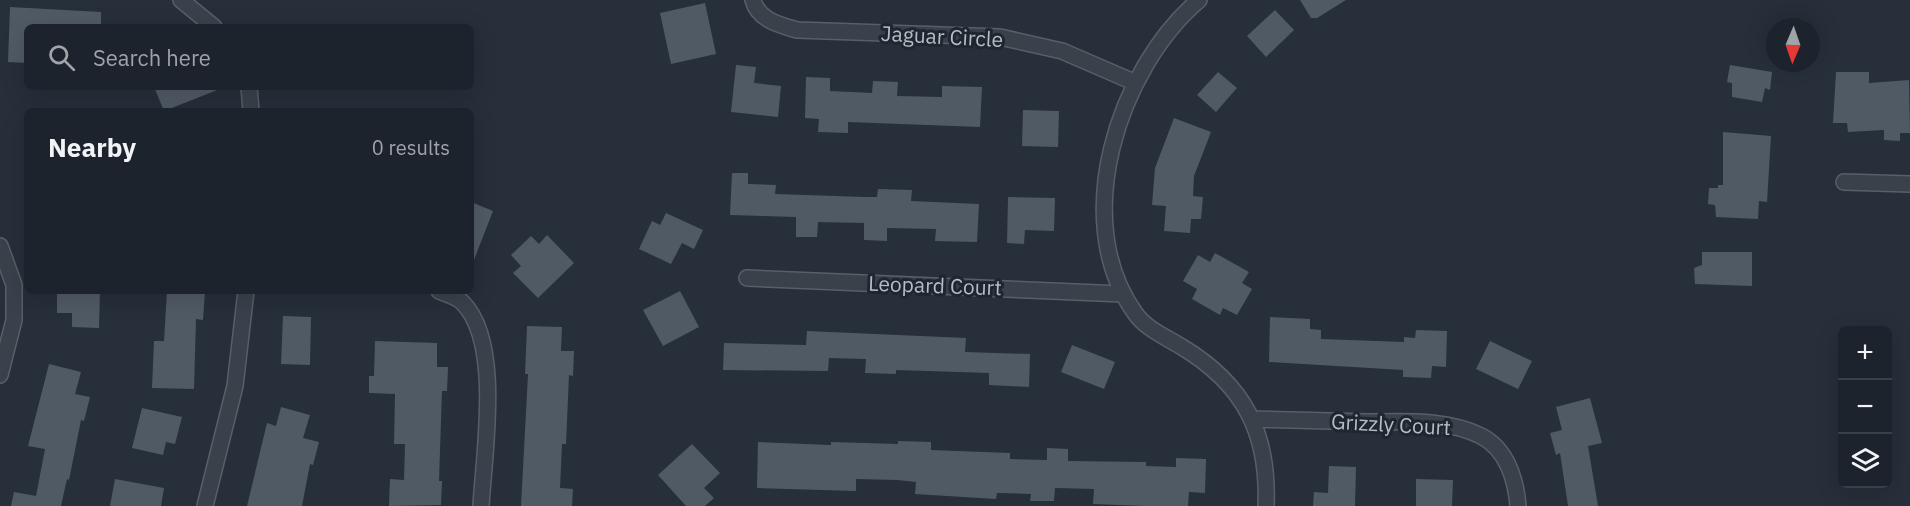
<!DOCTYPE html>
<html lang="en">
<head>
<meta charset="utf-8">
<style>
  :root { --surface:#1c232c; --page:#292f38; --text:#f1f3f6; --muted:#a0a4a9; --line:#3a4048 }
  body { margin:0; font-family:"IBM Plex Sans",sans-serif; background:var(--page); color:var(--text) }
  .controls { position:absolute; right:18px; bottom:18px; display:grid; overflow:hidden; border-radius:9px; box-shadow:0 6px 24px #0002 }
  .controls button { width:54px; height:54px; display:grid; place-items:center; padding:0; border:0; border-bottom:2px solid var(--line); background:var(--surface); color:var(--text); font:30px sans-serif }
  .compass { position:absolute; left:1766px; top:18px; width:54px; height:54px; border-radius:50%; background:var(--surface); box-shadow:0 6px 24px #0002; rotate:182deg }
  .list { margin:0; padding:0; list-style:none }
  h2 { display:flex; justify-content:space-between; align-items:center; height:78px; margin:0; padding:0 24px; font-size:26px }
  h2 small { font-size:20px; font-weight:400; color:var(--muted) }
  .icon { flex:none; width:33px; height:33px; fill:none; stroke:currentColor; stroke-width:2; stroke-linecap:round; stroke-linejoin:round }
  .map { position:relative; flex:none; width:1910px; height:506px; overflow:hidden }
  .search { position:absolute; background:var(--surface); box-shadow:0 6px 24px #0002; left:24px; top:24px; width:450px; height:66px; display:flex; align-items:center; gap:15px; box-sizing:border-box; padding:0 21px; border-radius:9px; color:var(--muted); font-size:22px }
  .panel { position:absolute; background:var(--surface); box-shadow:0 6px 24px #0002; left:24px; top:108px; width:450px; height:186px; border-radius:9px }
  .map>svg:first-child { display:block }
</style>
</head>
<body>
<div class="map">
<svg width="1910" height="506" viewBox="0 0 1910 506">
  <rect width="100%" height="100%" fill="#262f3a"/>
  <!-- building -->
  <path fill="#505a65" d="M 1300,0 L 1346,0 L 1317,18 L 1311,18 Z
    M 705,3 L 716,54 L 671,64 L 660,13 Z
    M 10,7 L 101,12 L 101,27 L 27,27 L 27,63 L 8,62 Z
    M 1275,10 L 1294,30 L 1266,57 L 1247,36 Z
    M 736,65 L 756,67 L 754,83 L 781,86 L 778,117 L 731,112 Z
    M 1730,65 L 1772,72 L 1770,90 L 1765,88 L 1762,102 L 1732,97 L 1732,83 L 1727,82 Z
    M 1218,72 L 1237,88 L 1216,112 L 1197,95 Z
    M 1836,72 L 1869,72 L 1869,83 L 1909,80 L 1910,133 L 1900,133 L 1900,141 L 1884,140 L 1884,130 L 1848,132 L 1847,123 L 1833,123 Z
    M 806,77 L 830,78 L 830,91 L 872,93 L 873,81 L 898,82 L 897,96 L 942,97 L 942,86 L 982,87 L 980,127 L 848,122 L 848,133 L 818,132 L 819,119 L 805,118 Z
    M 154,87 L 225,87 L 164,111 Z
    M 1023,110 L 1059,111 L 1058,147 L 1022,146 Z
    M 1174,118 L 1211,132 L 1194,176 L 1193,196 L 1203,197 L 1201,219 L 1191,219 L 1190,233 L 1164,231 L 1166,206 L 1152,205 L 1155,168 Z
    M 1723,132 L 1771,136 L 1767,202 L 1759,201 L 1758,219 L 1716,217 L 1715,205 L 1708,204 L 1709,188 L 1718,188 L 1718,185 L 1723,185 Z
    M 732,173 L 748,173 L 748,184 L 776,185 L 775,194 L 865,197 L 877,197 L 878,189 L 912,190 L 911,201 L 979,204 L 977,242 L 935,241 L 936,229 L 887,228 L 887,241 L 864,240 L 864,223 L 818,222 L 817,237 L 796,237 L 796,217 L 730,215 Z
    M 1008,197 L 1055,198 L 1054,231 L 1025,230 L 1024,244 L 1007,243 Z
    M 471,202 L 493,211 L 472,265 L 471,264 Z
    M 666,213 L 703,230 L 694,249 L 682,243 L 671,264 L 639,249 L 652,221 L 660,225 Z
    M 547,235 L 574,263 L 538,298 L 513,273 L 521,266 L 511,255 L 531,236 L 539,244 Z
    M 1702,252 L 1752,252 L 1752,286 L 1695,284 L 1694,268 L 1702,265 Z
    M 1215,253 L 1249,272 L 1242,283 L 1252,289 L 1237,315 L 1223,308 L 1220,315 L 1192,299 L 1197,289 L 1183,281 L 1198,255 L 1210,262 Z
    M 57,291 L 100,291 L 99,328 L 72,327 L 72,313 L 57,313 Z
    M 167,291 L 205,291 L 203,320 L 196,319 L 194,389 L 152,388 L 154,341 L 164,341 Z
    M 680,291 L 699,327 L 663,346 L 643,310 Z
    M 283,316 L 311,317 L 310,365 L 281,364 Z
    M 1270,317 L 1310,319 L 1310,329 L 1321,330 L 1321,339 L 1404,342 L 1404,337 L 1415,338 L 1416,330 L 1447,331 L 1446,367 L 1432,366 L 1431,378 L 1403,377 L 1403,370 L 1269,362 Z
    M 527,326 L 562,327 L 561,351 L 574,351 L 573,376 L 569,375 L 566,444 L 562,444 L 560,488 L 573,489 L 572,506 L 521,506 L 528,374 L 525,374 Z
    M 807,331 L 966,338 L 965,352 L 1030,354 L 1029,387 L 989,385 L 989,373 L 896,370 L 896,374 L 865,373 L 866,359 L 829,358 L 828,371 L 723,370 L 724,343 L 806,345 Z
    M 375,341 L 437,343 L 437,367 L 448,367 L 447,391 L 442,391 L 439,481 L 442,481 L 441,505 L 389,506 L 390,479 L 404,480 L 405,444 L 394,444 L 395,394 L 369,393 L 369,376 L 374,376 Z
    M 1490,341 L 1532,361 L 1518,389 L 1476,369 Z
    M 1072,345 L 1115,362 L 1104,389 L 1061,372 Z
    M 49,364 L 81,372 L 75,394 L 90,397 L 84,421 L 81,420 L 69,480 L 67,479 L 61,506 L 11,506 L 14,492 L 36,496 L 45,449 L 28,446 Z
    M 1590,398 L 1602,443 L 1588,446 L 1598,506 L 1568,506 L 1560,453 L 1556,455 L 1550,433 L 1562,430 L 1556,407 Z
    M 281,407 L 310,415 L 303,438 L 319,442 L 313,465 L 310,464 L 302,506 L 247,506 L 267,423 L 276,426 Z
    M 142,408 L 182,417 L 175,444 L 166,442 L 163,455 L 132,448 Z
    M 898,441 L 931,442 L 931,450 L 1010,453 L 1010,459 L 1047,460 L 1047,448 L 1068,449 L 1068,461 L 1146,462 L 1146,466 L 1176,467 L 1176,458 L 1206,459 L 1205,493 L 1189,492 L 1188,506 L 1146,506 L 1093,504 L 1094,489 L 1055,488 L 1054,501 L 1030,501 L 1031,494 L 997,493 L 996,499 L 915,494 L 916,482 L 897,480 L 856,479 L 856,491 L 757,488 L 758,442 L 831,445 L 831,442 L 898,444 Z
    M 692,444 L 720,473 L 704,488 L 714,498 L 705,506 L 686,506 L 658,475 Z
    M 1329,466 L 1356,467 L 1355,506 L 1313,506 L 1314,492 L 1328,493 Z
    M 115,479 L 164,488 L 161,506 L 110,506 Z
    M 1416,479 L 1453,480 L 1452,506 L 1416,506 Z"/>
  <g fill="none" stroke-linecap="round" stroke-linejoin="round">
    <defs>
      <path id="minor" d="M 181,0 L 214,27
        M 753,0 C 758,20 780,25 797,30 L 1000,37 L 1062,51 L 1136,83
        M 1199,0 C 1118,69 1069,221 1135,313 C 1146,329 1166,337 1182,347 C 1245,385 1269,434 1266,506
        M 249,87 L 251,111
        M 1844,182 L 1910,184
        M 0,246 L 14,285 L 14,320 L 0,375
        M 747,278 L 1123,294
        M 439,291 C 446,294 458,297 463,303 C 502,343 484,452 481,506
        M 1253,419 C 1291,420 1330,421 1368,422 C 1405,422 1447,419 1481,436 C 1507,449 1516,480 1518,506
        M 205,506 L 235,386 L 246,291"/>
    </defs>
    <!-- minor casing -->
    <use href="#minor" stroke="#585f69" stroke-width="18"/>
    <!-- minor -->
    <use href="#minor" stroke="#3a414b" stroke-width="15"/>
  </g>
  <g text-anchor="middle" stroke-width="6" stroke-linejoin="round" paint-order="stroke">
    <!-- street labels -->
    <g font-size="21" fill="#b6bcc6" stroke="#1f2630">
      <text transform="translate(942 37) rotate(3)" y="7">Jaguar Circle</text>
      <text transform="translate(935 286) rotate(2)" y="7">Leopard Court</text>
      <text transform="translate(1391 425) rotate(3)" y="7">Grizzly Court</text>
    </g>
  </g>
</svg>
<div class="controls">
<button>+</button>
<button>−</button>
<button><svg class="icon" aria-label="layers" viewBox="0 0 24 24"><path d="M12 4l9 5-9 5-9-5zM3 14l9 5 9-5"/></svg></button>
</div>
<svg class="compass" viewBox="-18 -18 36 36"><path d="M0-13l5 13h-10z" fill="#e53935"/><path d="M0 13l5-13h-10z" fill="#a0a4a9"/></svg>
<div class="search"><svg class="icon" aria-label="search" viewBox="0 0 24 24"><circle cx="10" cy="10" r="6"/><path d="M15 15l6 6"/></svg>Search here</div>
<section class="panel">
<h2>Nearby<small>0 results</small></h2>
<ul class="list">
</ul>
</section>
</div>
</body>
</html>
